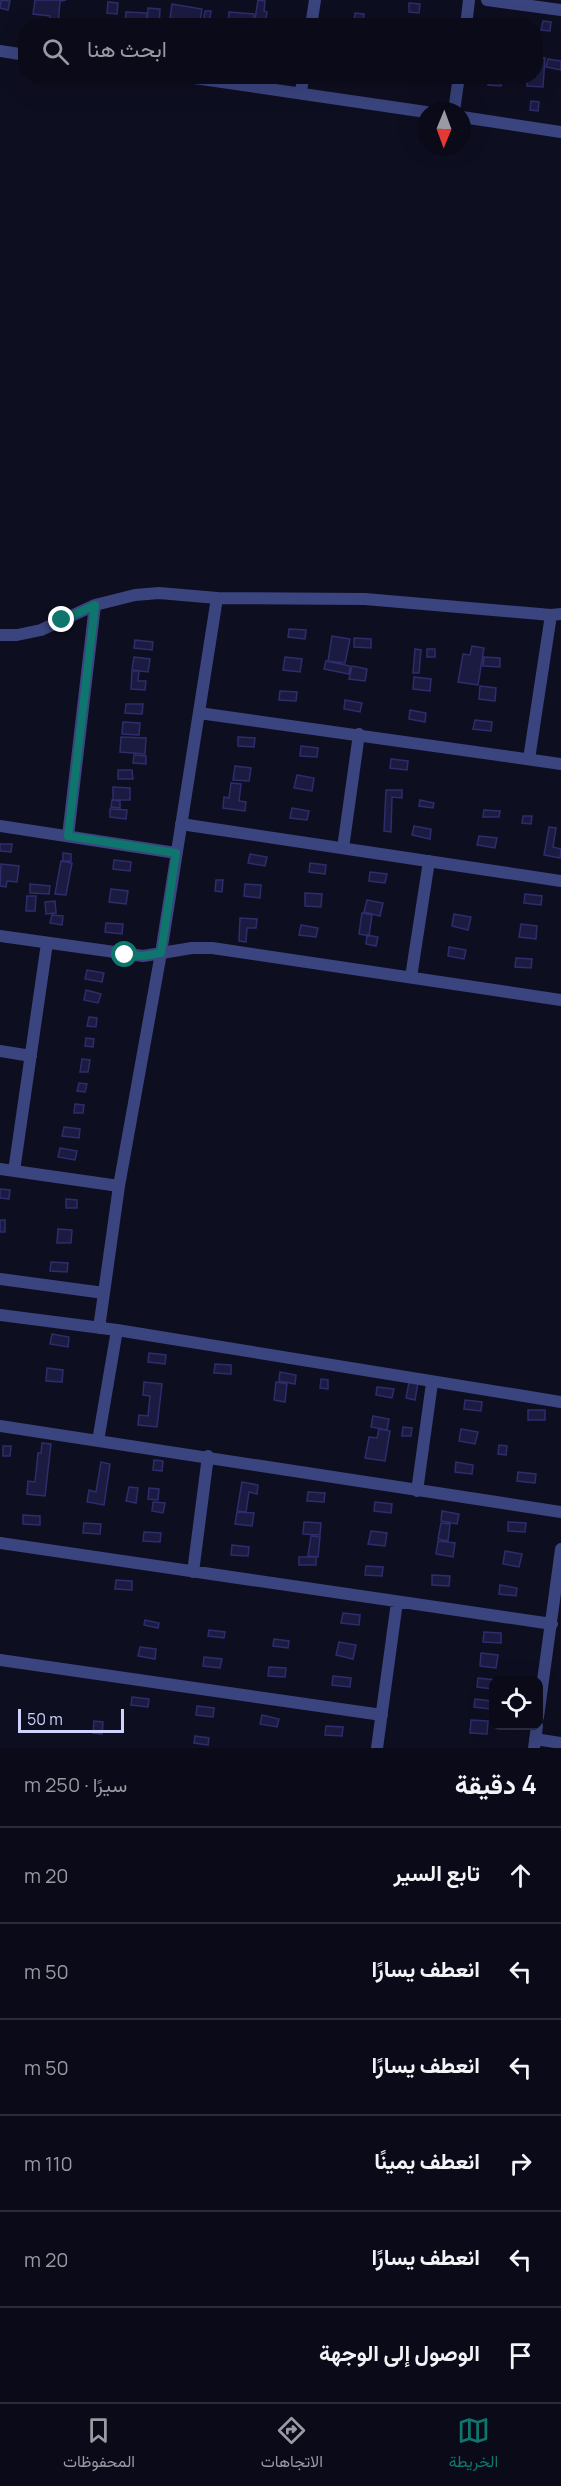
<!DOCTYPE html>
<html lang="ar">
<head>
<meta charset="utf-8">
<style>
  :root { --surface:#0a0a19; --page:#131322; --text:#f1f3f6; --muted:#999aa2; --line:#2a2b38; --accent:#0f766e }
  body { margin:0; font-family:Manrope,Vazirmatn,sans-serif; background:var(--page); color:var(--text); direction:rtl }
  .controls { position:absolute; right:18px; bottom:18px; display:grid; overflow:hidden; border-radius:12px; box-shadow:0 6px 24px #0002 }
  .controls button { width:54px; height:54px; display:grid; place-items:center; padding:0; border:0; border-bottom:2px solid var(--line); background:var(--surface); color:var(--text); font:30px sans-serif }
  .compass { position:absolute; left:417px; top:102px; width:54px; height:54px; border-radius:50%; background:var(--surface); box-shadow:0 6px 24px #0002; rotate:181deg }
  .scale { position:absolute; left:18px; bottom:15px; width:106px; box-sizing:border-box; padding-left:6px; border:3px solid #cfd2fd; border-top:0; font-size:16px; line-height:21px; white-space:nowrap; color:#cfd2fd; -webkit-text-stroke:4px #0e0e21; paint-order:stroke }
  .stop { position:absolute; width:18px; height:18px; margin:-14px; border:4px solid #0f766e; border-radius:50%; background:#fff }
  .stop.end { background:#0f766e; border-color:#fff; box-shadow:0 2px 6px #0008 }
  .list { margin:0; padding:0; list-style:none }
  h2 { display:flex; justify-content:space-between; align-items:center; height:78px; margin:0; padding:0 24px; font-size:26px }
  h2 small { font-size:20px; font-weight:400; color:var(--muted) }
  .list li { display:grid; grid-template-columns:39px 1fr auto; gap:18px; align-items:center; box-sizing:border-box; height:96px; padding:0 24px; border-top:2px solid var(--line) }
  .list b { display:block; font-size:22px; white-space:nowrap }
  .list em { font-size:20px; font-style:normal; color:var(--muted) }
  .icon { flex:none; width:33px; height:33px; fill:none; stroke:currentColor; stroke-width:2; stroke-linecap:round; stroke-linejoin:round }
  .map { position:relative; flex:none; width:561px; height:1748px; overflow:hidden; direction:ltr }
  .search { position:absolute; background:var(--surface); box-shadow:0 6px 24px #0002; left:18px; right:18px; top:18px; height:66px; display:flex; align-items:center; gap:15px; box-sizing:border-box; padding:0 21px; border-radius:24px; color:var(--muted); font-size:22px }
  .sheet { height:654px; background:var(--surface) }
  nav { display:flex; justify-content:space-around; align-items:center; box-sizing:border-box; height:84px; border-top:2px solid var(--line); background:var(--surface); font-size:16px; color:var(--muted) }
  nav a { display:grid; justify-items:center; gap:3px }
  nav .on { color:var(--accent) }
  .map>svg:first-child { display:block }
</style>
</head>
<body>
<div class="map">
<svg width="561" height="1748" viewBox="0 0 561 1748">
  <rect width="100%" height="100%" fill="#0e0e21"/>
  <!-- building -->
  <path fill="#1b1a41" stroke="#2e2d6c" stroke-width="1.5" d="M 1,0 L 10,1 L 8,10 L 0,8 Z
    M 35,0 L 66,0 L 60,1 L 58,26 L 48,26 L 50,16 L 33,14 Z
    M 258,0 L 265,1 L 264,11 L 267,12 L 265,26 L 254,26 Z
    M 108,2 L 118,3 L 117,14 L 107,13 Z
    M 409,3 L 420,4 L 419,13 L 409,12 Z
    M 172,4 L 202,9 L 200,22 L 170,18 Z
    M 148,8 L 160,9 L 159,26 L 147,26 Z
    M 205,11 L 211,11 L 209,24 L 203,23 Z
    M 126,12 L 147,13 L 146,26 L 125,26 Z
    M 229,12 L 254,14 L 253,24 L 236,22 L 236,26 L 228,26 Z
    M 355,13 L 364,14 L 363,26 L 344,26 L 344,20 L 354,21 Z
    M 430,19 L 449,21 L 449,26 L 429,26 Z
    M 543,21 L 551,22 L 550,31 L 541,30 Z
    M 537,57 L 545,58 L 543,87 L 527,86 L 527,76 L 536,76 Z
    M 548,59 L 561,61 L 561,70 L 546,67 Z
    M 403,76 L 417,76 L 417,82 L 403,81 Z
    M 488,76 L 502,76 L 501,86 L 488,85 Z
    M 531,101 L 539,102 L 538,111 L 530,110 Z
    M 289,629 L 306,630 L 305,639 L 288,637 Z
    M 332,636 L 350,639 L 345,663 L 328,661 Z
    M 354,638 L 371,639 L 371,648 L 354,647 Z
    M 135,640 L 153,642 L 152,650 L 134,648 Z
    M 472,646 L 484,648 L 478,685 L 458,682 L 463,654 L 470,655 Z
    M 415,649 L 421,650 L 419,673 L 413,673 Z
    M 427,649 L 435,649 L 435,657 L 427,657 Z
    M 134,657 L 150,659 L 148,672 L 132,670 Z
    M 285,657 L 302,659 L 300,672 L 283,670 Z
    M 484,657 L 500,658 L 500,667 L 483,666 Z
    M 326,661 L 350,666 L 349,674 L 324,669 Z
    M 352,666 L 367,669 L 365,681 L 349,679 Z
    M 132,671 L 139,671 L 138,681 L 146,681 L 145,690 L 131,689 Z
    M 414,677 L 431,679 L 430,691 L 413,689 Z
    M 480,686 L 496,688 L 495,701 L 479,699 Z
    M 280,691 L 297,692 L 296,701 L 279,700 Z
    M 345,700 L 362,703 L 360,712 L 344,709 Z
    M 126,704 L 143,704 L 142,714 L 125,713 Z
    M 410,710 L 426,713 L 425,722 L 409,719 Z
    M 475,720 L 492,722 L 491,731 L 473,729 Z
    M 123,722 L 140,723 L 139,735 L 122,734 Z
    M 121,737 L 146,738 L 145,754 L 120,752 Z
    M 238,737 L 255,738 L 254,747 L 238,746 Z
    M 301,746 L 318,748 L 317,757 L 300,756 Z
    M 134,755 L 146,756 L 146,764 L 133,763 Z
    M 391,759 L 408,761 L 407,770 L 390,768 Z
    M 235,766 L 251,768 L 249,781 L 233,780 Z
    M 118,770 L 132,770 L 133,779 L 118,779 Z
    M 297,775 L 314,778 L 312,791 L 294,788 Z
    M 231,783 L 241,784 L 239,801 L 246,802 L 245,811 L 223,808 L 224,797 L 229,798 Z
    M 113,787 L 130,788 L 130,800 L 113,800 Z
    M 386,790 L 402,790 L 402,798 L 392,797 L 391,832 L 384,831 Z
    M 112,800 L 120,801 L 120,808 L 111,807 Z
    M 420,800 L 434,803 L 433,808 L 419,806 Z
    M 292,808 L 309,811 L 307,820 L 290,818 Z
    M 110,809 L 127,810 L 126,819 L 110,817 Z
    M 484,810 L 500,811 L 499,817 L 483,817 Z
    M 523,816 L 532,816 L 531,824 L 522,823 Z
    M 414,826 L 431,829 L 430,839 L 412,835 Z
    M 549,827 L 556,828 L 553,847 L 561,849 L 560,858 L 544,855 Z
    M 479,836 L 497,838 L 495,848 L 477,845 Z
    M 0,844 L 12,844 L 11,852 L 0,851 Z
    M 63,853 L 71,854 L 71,861 L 63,861 Z
    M 250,854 L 267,857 L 265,866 L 248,863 Z
    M 114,860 L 131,862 L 130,871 L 113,869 Z
    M 61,861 L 72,863 L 66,895 L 55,894 Z
    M 310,863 L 326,865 L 325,874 L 309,872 Z
    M 1,864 L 19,866 L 17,882 L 7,881 L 6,887 L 0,886 Z
    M 370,872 L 387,874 L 385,883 L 369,881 Z
    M 216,880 L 223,880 L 222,892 L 215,891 Z
    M 30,884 L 50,886 L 49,894 L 30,893 Z
    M 245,884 L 261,885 L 260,898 L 244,896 Z
    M 111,889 L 128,891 L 126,904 L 109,902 Z
    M 305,893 L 322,894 L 321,907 L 305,906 Z
    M 525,894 L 542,896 L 541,905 L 524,903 Z
    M 27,896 L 36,896 L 35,911 L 26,911 Z
    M 367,900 L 383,903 L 380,916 L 364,912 Z
    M 55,901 L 56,913 L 46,914 L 45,902 Z
    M 362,913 L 372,915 L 369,936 L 359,934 Z
    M 454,914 L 471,917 L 468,930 L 452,926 Z
    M 52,915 L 63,916 L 62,925 L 50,923 Z
    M 240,918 L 257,919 L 256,928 L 247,928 L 246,942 L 239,941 Z
    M 106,923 L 123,924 L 122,934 L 105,932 Z
    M 521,924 L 537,926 L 536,939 L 519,937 Z
    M 301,925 L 318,928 L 316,937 L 299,935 Z
    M 367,935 L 378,937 L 376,946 L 366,944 Z
    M 449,947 L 466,950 L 464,959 L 448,956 Z
    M 516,958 L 532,959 L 531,968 L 515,967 Z
    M 87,970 L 104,973 L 102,982 L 85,979 Z
    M 86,990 L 101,994 L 98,1003 L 84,1000 Z
    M 89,1017 L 97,1018 L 96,1027 L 87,1026 Z
    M 86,1038 L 94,1039 L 93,1047 L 85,1046 Z
    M 82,1059 L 90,1060 L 88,1072 L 80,1072 Z
    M 79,1083 L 87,1084 L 85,1092 L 77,1091 Z
    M 75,1104 L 84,1105 L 83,1113 L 74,1113 Z
    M 64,1127 L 80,1129 L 79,1138 L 62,1136 Z
    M 60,1148 L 77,1151 L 75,1160 L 58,1157 Z
    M 0,1189 L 10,1190 L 9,1199 L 0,1198 Z
    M 66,1199 L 77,1200 L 77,1208 L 66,1208 Z
    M 0,1220 L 5,1220 L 5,1232 L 0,1232 Z
    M 58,1229 L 72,1230 L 71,1243 L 57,1243 Z
    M 51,1262 L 68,1263 L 67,1272 L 50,1271 Z
    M 52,1334 L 69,1337 L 68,1347 L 50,1344 Z
    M 149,1353 L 166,1355 L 165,1364 L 148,1362 Z
    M 215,1364 L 231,1365 L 231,1374 L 214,1373 Z
    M 47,1368 L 63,1370 L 62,1382 L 46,1381 Z
    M 280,1372 L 296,1375 L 295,1384 L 279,1381 Z
    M 321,1379 L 328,1380 L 328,1389 L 320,1388 Z
    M 144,1382 L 162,1384 L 157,1427 L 138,1425 L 139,1415 L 148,1416 L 150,1396 L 143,1395 Z
    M 276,1382 L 287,1384 L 285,1402 L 274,1400 Z
    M 409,1382 L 418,1383 L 415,1400 L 406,1398 Z
    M 377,1387 L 394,1389 L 392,1398 L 376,1395 Z
    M 465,1400 L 482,1402 L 481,1411 L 464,1409 Z
    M 528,1410 L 545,1410 L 545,1420 L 528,1420 Z
    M 373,1416 L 389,1419 L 387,1430 L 371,1427 Z
    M 403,1427 L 412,1428 L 411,1436 L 402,1436 Z
    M 379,1429 L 390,1431 L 385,1461 L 365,1458 L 369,1437 L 377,1438 Z
    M 461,1429 L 478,1432 L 475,1444 L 459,1441 Z
    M 42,1443 L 51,1444 L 45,1496 L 27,1494 L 28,1481 L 35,1482 L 38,1453 L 41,1453 Z
    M 499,1445 L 507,1446 L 506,1455 L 498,1454 Z
    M 3,1446 L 11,1446 L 10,1456 L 3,1456 Z
    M 154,1460 L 163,1461 L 162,1471 L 153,1470 Z
    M 101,1462 L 110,1464 L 104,1505 L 87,1502 L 89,1490 L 96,1492 Z
    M 456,1462 L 473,1465 L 472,1474 L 455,1472 Z
    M 518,1472 L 536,1474 L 535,1483 L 517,1481 Z
    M 242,1482 L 258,1485 L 257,1494 L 249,1492 L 246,1512 L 237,1511 Z
    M 129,1487 L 138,1488 L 136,1503 L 126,1501 Z
    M 149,1488 L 159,1489 L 158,1500 L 148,1499 Z
    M 308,1492 L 325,1493 L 324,1502 L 307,1501 Z
    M 153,1502 L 165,1503 L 163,1513 L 152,1511 Z
    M 375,1502 L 392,1504 L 391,1513 L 374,1511 Z
    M 442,1511 L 459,1514 L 457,1524 L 441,1521 Z
    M 237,1512 L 254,1513 L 252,1526 L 235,1524 Z
    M 23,1515 L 40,1516 L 40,1525 L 23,1524 Z
    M 304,1522 L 321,1523 L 320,1535 L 303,1534 Z
    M 508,1522 L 526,1523 L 525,1532 L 508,1531 Z
    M 84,1523 L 101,1524 L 100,1534 L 83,1533 Z
    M 441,1523 L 450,1524 L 448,1541 L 438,1539 Z
    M 371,1531 L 387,1533 L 385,1546 L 368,1544 Z
    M 144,1532 L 161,1533 L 160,1542 L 143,1541 Z
    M 311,1536 L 320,1537 L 318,1557 L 308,1556 Z
    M 438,1541 L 455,1543 L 453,1557 L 436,1554 Z
    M 232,1545 L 249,1547 L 248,1556 L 231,1555 Z
    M 505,1551 L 522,1554 L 519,1567 L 503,1564 Z
    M 299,1557 L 316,1557 L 316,1565 L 299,1565 Z
    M 366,1566 L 383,1567 L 382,1576 L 365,1575 Z
    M 432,1575 L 450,1576 L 449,1586 L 432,1585 Z
    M 116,1580 L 132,1581 L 132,1590 L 115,1589 Z
    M 500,1585 L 517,1588 L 516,1596 L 499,1594 Z
    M 343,1613 L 360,1615 L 359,1625 L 341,1623 Z
    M 145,1620 L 159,1623 L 158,1628 L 144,1625 Z
    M 209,1630 L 225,1632 L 224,1638 L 208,1636 Z
    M 484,1632 L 501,1633 L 501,1643 L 483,1642 Z
    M 274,1639 L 289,1641 L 288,1648 L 273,1646 Z
    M 339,1642 L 356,1645 L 353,1659 L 336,1655 Z
    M 140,1647 L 156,1649 L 155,1659 L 138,1656 Z
    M 481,1653 L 498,1655 L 496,1668 L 480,1666 Z
    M 204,1657 L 222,1659 L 220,1668 L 203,1666 Z
    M 269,1667 L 286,1668 L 285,1677 L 268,1676 Z
    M 333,1676 L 351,1678 L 350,1687 L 332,1685 Z
    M 478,1678 L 495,1680 L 493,1689 L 477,1687 Z
    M 132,1697 L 149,1699 L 148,1707 L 131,1705 Z
    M 475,1699 L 491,1701 L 490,1709 L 474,1707 Z
    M 197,1706 L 214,1708 L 213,1717 L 196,1715 Z
    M 262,1715 L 279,1719 L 277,1727 L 260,1724 Z
    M 471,1720 L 488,1721 L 487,1734 L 470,1733 Z
    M 94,1721 L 103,1722 L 102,1734 L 93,1733 Z
    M 326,1726 L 343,1727 L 342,1736 L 325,1735 Z
    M 195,1736 L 209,1738 L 208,1745 L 194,1743 Z"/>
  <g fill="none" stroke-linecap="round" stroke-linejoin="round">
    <!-- minor -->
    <path stroke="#3a447e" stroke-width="12" d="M 487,0 L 561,10
      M 311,26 L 315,0
      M 466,26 L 469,0
      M 0,51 L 26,55
      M 181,76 L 426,112
      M 301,93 L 303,76
      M 454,111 L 459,76
      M 462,117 L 561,132
      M 0,635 L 17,635 L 41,630 L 95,605 L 135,595 L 159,593 L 217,598 L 365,599 L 551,615 L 561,614
      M 199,713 L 561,764
      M 529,759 L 551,615
      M 181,824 L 561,881
      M 0,826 L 176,853
      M 68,836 L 95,605
      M 343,848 L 359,734
      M 0,936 L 143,956 L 192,948 L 212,948 L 561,1000
      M 411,977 L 429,861
      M 0,1051 L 31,1056
      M 0,1169 L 119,1186
      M 14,1171 L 47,943
      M 0,1279 L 104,1293 L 119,1186 L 161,953 L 217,598
      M 0,1315 L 117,1330
      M 99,1328 L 104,1293
      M 0,1426 L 561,1512
      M 98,1441 L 117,1330 L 561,1402
      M 417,1491 L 432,1383
      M 0,1543 L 552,1624
      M 193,1572 L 208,1456
      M 0,1660 L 382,1715
      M 538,1717 L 561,1549
      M 535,1739 L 561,1743
      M 377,1748 L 397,1602
      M 534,1748 L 537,1726"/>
  </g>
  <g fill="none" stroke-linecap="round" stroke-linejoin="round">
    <!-- route -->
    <path stroke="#0f766e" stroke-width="8" d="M 62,620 L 95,605 L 68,836 L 176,853 L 161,953 L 143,956 L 125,955"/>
  </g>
</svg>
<div class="controls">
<button><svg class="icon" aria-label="locate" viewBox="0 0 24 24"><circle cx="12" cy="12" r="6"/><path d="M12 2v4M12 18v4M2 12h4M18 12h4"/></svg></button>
</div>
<svg class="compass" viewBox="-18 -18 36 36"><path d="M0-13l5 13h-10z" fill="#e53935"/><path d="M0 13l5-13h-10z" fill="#999aa2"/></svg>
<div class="scale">50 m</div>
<div class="stop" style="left:125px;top:955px"></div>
<div class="stop end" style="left:62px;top:620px"></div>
<div class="search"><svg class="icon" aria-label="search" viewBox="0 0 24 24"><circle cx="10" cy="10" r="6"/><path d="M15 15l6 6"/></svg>ابحث هنا</div>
</div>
<section class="sheet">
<h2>4 دقيقة<small>سيرًا · 250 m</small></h2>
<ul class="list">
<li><svg class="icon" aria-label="ahead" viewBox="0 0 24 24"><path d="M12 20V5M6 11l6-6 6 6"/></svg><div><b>تابع السير</b></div><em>20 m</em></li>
<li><svg class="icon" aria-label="left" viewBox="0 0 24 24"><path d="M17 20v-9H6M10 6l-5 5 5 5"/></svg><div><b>انعطف يسارًا</b></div><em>50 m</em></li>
<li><svg class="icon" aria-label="left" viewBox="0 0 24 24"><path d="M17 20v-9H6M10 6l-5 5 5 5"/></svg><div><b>انعطف يسارًا</b></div><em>50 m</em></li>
<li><svg class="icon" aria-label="right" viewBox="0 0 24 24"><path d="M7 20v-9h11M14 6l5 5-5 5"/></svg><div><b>انعطف يمينًا</b></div><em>110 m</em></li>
<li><svg class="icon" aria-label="left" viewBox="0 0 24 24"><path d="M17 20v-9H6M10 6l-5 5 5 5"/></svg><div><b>انعطف يسارًا</b></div><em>20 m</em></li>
<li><svg class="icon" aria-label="arrive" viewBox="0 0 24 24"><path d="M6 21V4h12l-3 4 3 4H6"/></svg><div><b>الوصول إلى الوجهة</b></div></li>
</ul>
</section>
<nav>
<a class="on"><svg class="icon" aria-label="map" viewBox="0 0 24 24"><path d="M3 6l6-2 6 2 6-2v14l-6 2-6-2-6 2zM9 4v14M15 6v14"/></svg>الخريطة</a>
<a><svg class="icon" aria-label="directions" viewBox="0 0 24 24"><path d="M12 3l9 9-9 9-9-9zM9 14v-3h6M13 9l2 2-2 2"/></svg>الاتجاهات</a>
<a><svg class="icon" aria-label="saved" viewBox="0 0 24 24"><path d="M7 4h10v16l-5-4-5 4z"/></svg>المحفوظات</a>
</nav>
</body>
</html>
